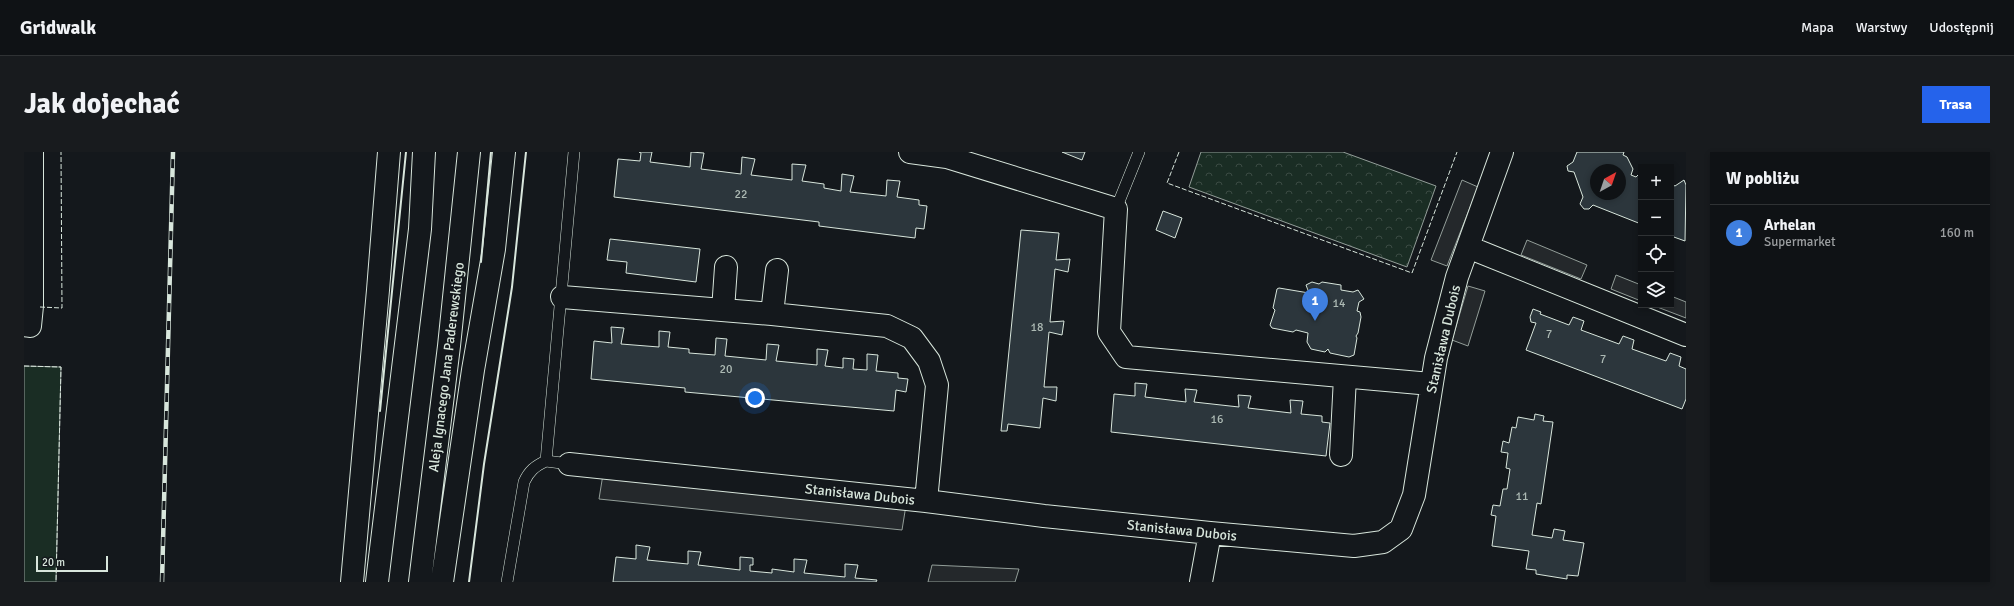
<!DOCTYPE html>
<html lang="pl">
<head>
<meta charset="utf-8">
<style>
  :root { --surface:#0f1215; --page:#181b1e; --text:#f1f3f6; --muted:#9b9ea0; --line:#2f3234; --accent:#2563eb }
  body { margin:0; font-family:Signika,sans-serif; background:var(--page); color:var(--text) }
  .controls { position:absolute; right:12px; top:12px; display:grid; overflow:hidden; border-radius:0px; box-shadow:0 2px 6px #0003 }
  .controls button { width:36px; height:36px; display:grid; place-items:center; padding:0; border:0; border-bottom:1px solid var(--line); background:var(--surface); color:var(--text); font:20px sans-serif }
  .compass { position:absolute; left:1566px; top:12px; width:36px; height:36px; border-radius:50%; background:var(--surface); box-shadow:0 2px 6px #0003; rotate:40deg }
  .scale { position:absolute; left:12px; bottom:10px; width:72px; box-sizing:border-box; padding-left:4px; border:2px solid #d8e6dc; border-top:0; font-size:11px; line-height:14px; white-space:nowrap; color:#d8e6dc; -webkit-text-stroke:3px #14181c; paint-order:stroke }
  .you { position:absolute; left:731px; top:246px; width:14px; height:14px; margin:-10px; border:3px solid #fff; border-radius:50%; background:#1a73e8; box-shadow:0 0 0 6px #1a73e833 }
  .badge { display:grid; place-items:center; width:26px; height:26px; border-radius:50%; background:var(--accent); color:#fff; font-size:13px; font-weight:700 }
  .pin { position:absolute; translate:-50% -33px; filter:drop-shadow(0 1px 2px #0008) }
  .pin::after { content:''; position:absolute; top:21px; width:14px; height:12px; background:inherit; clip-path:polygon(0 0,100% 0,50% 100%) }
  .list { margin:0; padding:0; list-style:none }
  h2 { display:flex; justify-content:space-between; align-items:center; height:52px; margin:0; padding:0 16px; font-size:17px }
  h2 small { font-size:13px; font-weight:400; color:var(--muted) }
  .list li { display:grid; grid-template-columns:26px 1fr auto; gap:12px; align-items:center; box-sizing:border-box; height:56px; padding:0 16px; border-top:1px solid var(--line) }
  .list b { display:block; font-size:15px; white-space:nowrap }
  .list p { margin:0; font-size:13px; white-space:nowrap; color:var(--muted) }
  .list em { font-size:13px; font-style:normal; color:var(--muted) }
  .icon { flex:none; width:22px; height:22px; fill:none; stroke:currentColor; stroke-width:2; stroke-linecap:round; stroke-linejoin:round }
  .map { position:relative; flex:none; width:1662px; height:430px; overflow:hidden; border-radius:0px }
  header { display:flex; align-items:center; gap:24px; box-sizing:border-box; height:56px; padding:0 20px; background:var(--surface); border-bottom:1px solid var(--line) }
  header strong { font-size:19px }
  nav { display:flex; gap:22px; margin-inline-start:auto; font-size:14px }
  .intro { display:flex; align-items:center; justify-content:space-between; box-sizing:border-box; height:96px; padding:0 24px }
  h1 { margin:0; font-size:28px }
  .button { padding:10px 18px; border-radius:0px; background:var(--accent); color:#fff; font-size:14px; font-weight:700 }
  main { display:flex; gap:24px; padding:0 24px }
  aside { flex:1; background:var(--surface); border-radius:0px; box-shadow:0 2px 6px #0003 }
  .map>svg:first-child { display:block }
</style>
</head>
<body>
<header>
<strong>Gridwalk</strong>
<nav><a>Mapa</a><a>Warstwy</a><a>Udostępnij</a></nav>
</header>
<div class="intro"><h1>Jak dojechać</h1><a class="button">Trasa</a></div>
<main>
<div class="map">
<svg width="1662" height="430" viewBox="0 0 1662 430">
  <defs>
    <pattern id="park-crowns" width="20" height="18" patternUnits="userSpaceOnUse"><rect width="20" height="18" fill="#1a2d24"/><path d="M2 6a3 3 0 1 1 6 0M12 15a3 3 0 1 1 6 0" fill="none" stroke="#3b4b43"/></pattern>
  </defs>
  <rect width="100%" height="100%" fill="#14181c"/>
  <!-- green -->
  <path fill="#1a2d24" stroke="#939e99" d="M 0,214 L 37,215 L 32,430 L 0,430 Z"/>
  <!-- park -->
  <path fill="url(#park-crowns)" stroke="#939e99" d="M 1177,0 L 1319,0 L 1412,34 L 1383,115 L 1165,35 Z"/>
  <!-- parking -->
  <path fill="#24282b" stroke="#939e99" d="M 1438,28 L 1454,35 L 1423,114 L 1407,108 Z
    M 1503,88 L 1563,113 L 1557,127 L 1497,103 Z
    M 1592,123 L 1617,133 L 1617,149 L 1587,137 Z
    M 1444,134 L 1461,139 L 1444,194 L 1428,188 Z
    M 1647,144 L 1662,150 L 1662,166 L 1628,153 L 1647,153 Z
    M 580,316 L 883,347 L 878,378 L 575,347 Z
    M 908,413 L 995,417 L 991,430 L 904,430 Z"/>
  <!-- building -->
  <path fill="#2c363c" stroke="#d8e6dc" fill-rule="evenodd" d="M 615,0 L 628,0 L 626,10 L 666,15 L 667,0 L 680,1 L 677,17 L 717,22 L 718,5 L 731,7 L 727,23 L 768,28 L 768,12 L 782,13 L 778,29 L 800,32 L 800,36 L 817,39 L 818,22 L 830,24 L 826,40 L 862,44 L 863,28 L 876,29 L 873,45 L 895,48 L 895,53 L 903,54 L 900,77 L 892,76 L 891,86 L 795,74 L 795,70 L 590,45 L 594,7 L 616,9 L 617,1 Z
    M 1038,0 L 1061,0 L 1058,8 Z
    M 1553,0 L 1600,0 L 1599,3 L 1603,5 L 1609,17 L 1607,23 L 1612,25 L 1617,20 L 1617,72 L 1569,53 L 1565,57 L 1560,57 L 1556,52 L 1559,45 L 1550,20 L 1544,19 L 1543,14 L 1549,10 ZM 1572,18 L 1596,18 L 1596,42 L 1572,42 Z
    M 1660,28 L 1662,33 L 1661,89 L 1647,84 L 1647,32 L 1651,34 Z
    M 1139,59 L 1158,66 L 1151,86 L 1132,78 Z
    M 997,78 L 1035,81 L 1032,108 L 1046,107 L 1044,120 L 1031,117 L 1026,170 L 1040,169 L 1038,183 L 1025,180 L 1020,235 L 1033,235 L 1032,249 L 1019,246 L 1016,276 L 984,272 L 983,279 L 977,279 Z
    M 586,87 L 676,97 L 672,130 L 602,121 L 603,110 L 583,108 Z
    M 1288,130 L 1295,132 L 1298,130 L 1317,133 L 1317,138 L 1329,140 L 1334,138 L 1340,147 L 1335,150 L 1333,159 L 1336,160 L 1337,165 L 1334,181 L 1332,184 L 1333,186 L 1330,203 L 1325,205 L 1306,201 L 1304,197 L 1301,200 L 1287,197 L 1283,190 L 1284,181 L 1272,178 L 1269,180 L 1248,176 L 1246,173 L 1251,158 L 1249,156 L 1253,137 L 1255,136 L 1285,141 L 1282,133 Z
    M 1509,157 L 1517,160 L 1516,162 L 1545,173 L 1549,165 L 1560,169 L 1557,178 L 1595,192 L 1599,184 L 1610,188 L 1608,197 L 1642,209 L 1646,201 L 1657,205 L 1655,214 L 1662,217 L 1662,247 L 1658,257 L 1502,198 L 1512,171 L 1507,170 L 1506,165 Z
    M 587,175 L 600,176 L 597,192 L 635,195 L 635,179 L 646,180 L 644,195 L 665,197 L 665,201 L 691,203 L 692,186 L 703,187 L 701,204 L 742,208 L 743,192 L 755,193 L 752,209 L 793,213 L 793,197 L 804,198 L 801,214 L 819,216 L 819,206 L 830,207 L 829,217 L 843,218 L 843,202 L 854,203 L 852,219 L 874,221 L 874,226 L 884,227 L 882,240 L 872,238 L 870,259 L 661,240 L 661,236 L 567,227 L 570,189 L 588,191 Z
    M 1111,231 L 1123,232 L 1121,245 L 1162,250 L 1161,237 L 1173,238 L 1170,250 L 1215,255 L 1214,243 L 1227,244 L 1224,256 L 1267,261 L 1266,248 L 1279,249 L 1277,262 L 1298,264 L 1298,270 L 1306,271 L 1302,304 L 1087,280 L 1090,242 L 1111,244 Z
    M 1511,262 L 1520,264 L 1519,269 L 1529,270 L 1517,352 L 1513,351 L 1508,383 L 1528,386 L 1530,377 L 1541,379 L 1539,388 L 1560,391 L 1554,424 L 1543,423 L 1543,427 L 1512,422 L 1512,418 L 1502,417 L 1505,399 L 1468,394 L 1472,364 L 1467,363 L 1469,353 L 1476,354 L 1479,337 L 1483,337 L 1486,317 L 1482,316 L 1484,301 L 1477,300 L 1479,289 L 1485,291 L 1488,275 L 1492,276 L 1494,265 L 1510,268 Z
    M 612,393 L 626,395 L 623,408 L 664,412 L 664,399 L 677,400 L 674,413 L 716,418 L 716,405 L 729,406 L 729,413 L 726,413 L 726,419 L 748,421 L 748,417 L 770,420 L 770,407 L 783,408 L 780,421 L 821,425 L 821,412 L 834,413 L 831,426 L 853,428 L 852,430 L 589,430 L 592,405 L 612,407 Z"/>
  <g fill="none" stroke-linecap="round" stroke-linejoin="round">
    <defs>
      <path id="service" d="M 1092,57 L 1115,0
        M 545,312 L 522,309 L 550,0
        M 483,430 L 500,330 C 505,319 511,314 522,309"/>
      <path id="minor" d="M 886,0 L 923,5 L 1092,57 L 1085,180 L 1102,205 L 1407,232
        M 1444,95 L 1662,183
        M 538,145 L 748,162 L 863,174 L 888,186 L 905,209 L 913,233 L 902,349
        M 699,158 L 702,115
        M 748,162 L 753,118
        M 0,173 L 6,174 L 8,154 L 8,0
        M 1317,303 L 1321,225
        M 545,312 L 902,349 L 1020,364 L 1186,381 L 1330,394 L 1359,390 L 1377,377 L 1390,343 L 1412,206 L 1433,125 L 1478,0
        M 1177,430 L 1186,381"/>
      <path id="primary" d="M 328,430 L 354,138 L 365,0
        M 353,430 L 396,77 L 400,0
        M 396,430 L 425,194 L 445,0
        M 418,430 L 449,218 L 470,97 L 480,0"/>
    </defs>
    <!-- service casing -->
    <use href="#service" stroke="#d8e6dc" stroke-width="12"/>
    <!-- minor casing -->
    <use href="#minor" stroke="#d8e6dc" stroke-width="24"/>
    <!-- primary casing -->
    <use href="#primary" stroke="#d8e6dc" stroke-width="24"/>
    <!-- service -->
    <use href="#service" stroke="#14181c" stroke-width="11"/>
    <!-- minor -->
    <use href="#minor" stroke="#14181c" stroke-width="22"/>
    <!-- primary -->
    <use href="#primary" stroke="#14181c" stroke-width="22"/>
    <defs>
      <path id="rail" d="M 138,430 L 149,0"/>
    </defs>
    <!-- rail casing -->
    <use href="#rail" stroke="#d8e6dc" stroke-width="4.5"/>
    <!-- rail -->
    <use href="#rail" stroke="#14181c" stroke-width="3" stroke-dasharray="9" stroke-linecap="butt"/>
    <!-- fence -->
    <path stroke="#d8e6dc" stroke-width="1" stroke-dasharray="5 2" stroke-linecap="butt" d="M 1155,0 L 1143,31 L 1388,121 L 1433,0
      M 16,155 L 38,156 L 37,0
      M 0,214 L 37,215 L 32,430"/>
    <!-- wall -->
    <path stroke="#d8e6dc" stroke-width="2" d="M 457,110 L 467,0
      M 356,259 L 382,0
      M 445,430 L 460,312 L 488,135 L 502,0"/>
  </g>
  <g text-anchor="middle" stroke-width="3" stroke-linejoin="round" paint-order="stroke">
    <!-- number labels -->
    <g font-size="12" fill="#adbab4">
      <text x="717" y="46">22</text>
      <text x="1315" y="155">14</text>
      <text x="1013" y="179">18</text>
      <text x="1525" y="186">7</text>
      <text x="1579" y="211">7</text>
      <text x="702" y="221">20</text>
      <text x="1193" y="271">16</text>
      <text x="1498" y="348">11</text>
    </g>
    <!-- street labels -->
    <g font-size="14" fill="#d8e6dc" stroke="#14181c">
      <text transform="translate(1419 187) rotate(-77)" y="5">Stanisława Dubois</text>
      <text transform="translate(422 215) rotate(-83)" y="5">Aleja Ignacego Jana Paderewskiego</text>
      <text transform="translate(836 342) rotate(6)" y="5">Stanisława Dubois</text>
      <text transform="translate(1158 378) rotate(6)" y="5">Stanisława Dubois</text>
    </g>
  </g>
</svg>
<div class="controls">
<button>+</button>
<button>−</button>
<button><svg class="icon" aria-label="locate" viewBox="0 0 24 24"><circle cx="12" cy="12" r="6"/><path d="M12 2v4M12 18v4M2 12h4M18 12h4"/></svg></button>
<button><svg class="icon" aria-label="layers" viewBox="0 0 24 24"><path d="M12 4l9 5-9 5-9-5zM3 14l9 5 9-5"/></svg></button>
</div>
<svg class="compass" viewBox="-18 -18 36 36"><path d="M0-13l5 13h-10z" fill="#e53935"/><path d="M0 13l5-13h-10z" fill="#9b9ea0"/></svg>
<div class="scale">20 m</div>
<div class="you"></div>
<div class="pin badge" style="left:1291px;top:169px;background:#3f7fe0">1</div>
</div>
<aside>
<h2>W pobliżu<small></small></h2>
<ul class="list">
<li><span class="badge" style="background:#3f7fe0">1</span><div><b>Arhelan</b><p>Supermarket</p></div><em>160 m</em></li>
</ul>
</aside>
</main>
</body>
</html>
